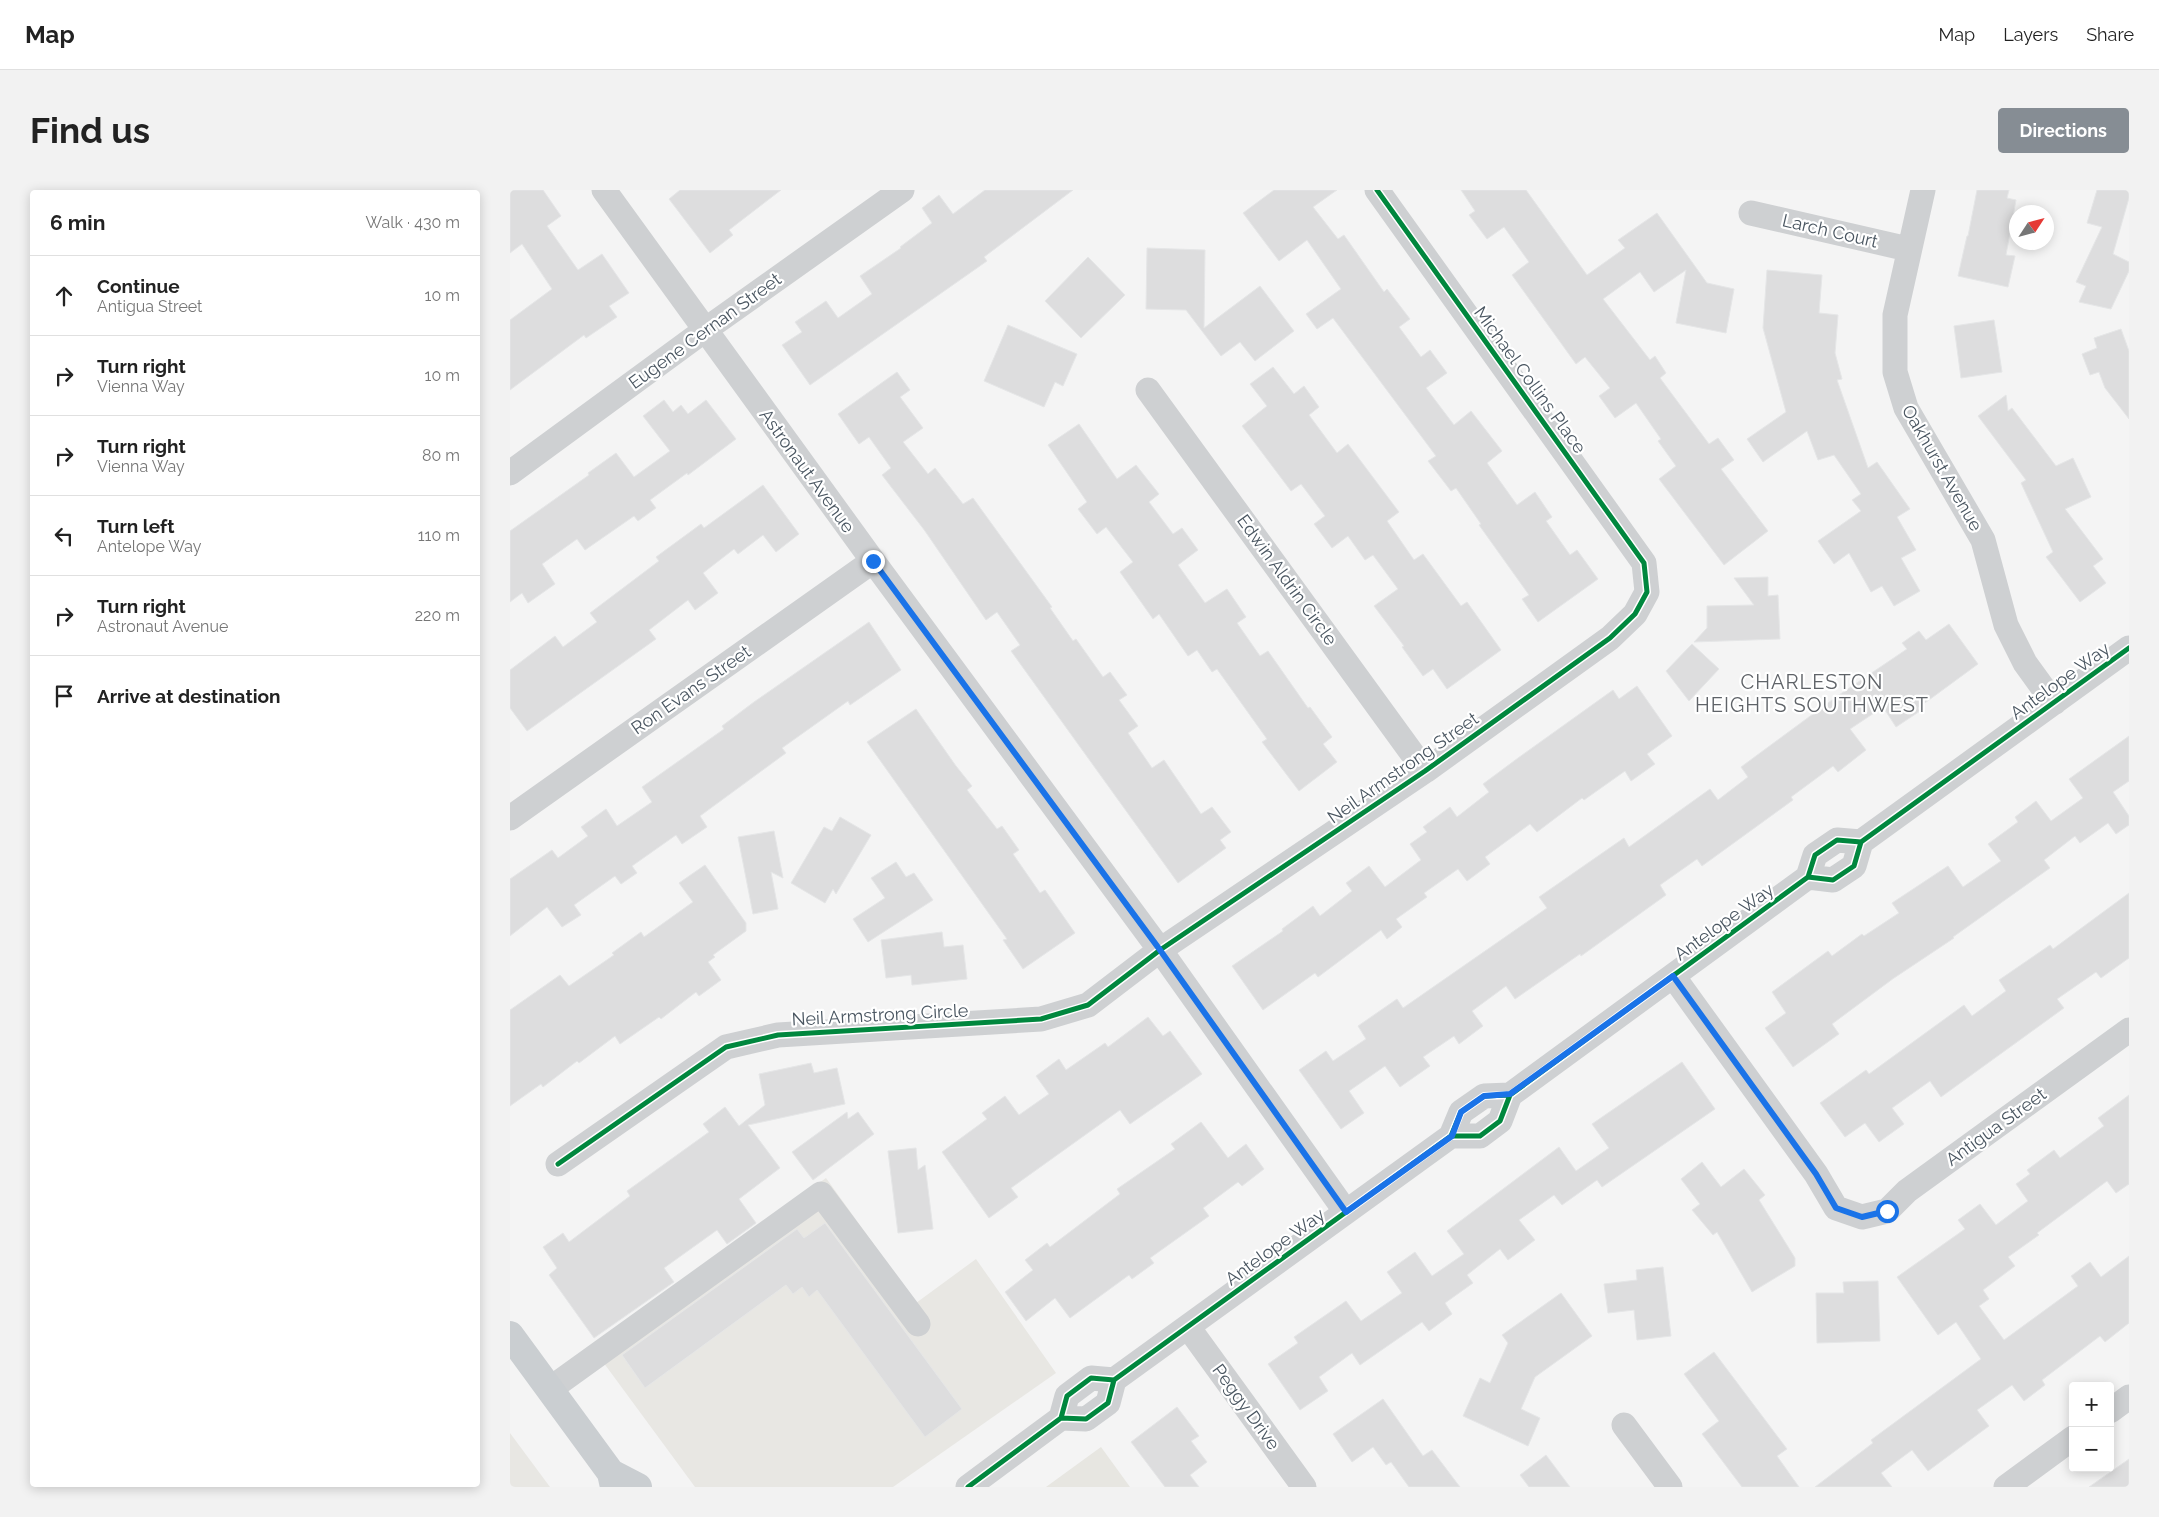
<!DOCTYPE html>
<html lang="en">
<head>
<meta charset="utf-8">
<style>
  :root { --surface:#fff; --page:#f2f2f2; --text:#222; --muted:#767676; --line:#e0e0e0; --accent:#868d94 }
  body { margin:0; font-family:Raleway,sans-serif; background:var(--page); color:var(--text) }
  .controls { position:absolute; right:15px; bottom:15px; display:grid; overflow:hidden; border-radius:5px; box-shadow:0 2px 12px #0003 }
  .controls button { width:45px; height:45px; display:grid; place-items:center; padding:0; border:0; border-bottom:1px solid var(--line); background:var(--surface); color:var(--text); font:25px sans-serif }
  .compass { position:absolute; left:1499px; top:15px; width:45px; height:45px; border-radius:50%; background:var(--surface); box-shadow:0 2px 12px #0003; rotate:54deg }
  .stop { position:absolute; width:15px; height:15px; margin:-11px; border:4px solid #1a73e8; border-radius:50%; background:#fff }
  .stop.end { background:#1a73e8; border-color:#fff; box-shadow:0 1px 5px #0008 }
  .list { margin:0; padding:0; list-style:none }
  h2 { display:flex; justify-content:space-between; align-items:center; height:65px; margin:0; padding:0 20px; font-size:21px }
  h2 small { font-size:16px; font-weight:400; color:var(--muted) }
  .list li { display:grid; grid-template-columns:32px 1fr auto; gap:15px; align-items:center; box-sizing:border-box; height:80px; padding:0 20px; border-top:1px solid var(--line) }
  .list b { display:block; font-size:19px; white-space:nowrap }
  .list p { margin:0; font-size:16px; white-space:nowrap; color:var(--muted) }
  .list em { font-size:16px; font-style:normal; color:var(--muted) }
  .icon { flex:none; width:28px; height:28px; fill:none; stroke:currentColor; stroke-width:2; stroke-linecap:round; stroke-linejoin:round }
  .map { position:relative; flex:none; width:1619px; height:1297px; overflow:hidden; border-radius:5px }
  header { display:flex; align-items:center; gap:30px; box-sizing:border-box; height:70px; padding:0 25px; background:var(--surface); border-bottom:1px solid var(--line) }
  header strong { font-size:24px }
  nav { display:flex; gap:28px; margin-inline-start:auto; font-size:18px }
  .intro { display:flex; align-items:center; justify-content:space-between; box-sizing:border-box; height:120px; padding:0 30px }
  h1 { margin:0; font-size:35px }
  .button { padding:12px 22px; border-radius:5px; background:var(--accent); color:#fff; font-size:18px; font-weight:700 }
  main { display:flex; gap:30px; padding:0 30px }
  aside { flex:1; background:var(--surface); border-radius:5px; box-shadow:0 2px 12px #0003 }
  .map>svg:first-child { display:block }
</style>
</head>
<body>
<header>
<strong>Map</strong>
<nav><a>Map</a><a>Layers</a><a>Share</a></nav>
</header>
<div class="intro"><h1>Find us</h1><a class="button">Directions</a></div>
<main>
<aside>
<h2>6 min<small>Walk · 430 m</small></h2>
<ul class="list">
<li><svg class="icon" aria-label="ahead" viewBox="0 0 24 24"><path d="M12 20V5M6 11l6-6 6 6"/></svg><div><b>Continue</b><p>Antigua Street</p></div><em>10 m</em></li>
<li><svg class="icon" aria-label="right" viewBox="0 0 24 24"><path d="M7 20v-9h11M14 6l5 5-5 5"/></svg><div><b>Turn right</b><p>Vienna Way</p></div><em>10 m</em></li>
<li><svg class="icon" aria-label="right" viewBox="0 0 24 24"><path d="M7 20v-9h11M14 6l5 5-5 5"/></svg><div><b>Turn right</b><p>Vienna Way</p></div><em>80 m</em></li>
<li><svg class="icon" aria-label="left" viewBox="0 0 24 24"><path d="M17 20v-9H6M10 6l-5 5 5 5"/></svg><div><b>Turn left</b><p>Antelope Way</p></div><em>110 m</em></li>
<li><svg class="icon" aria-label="right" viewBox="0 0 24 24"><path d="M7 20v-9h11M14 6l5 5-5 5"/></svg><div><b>Turn right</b><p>Astronaut Avenue</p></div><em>220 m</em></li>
<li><svg class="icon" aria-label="arrive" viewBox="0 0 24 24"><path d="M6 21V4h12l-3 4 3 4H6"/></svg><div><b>Arrive at destination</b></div></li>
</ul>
</aside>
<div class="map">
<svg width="1619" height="1297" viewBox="0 0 1619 1297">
  <rect width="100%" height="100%" fill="#f4f4f4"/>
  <!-- commercial -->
  <path fill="#e8e7e3" d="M 316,988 L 406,1113 L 466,1069 L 546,1183 L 383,1297 L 185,1297 L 82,1157 Z
    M 0,1243 L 40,1297 L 0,1297 Z"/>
  <!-- sand -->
  <path fill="#e7e6e1" d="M 591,1257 L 620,1297 L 536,1297 Z"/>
  <!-- building -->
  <path fill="#ddddde" stroke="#e5e6e7" d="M 0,0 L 33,0 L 51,26 L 37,36 L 68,80 L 92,64 L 119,103 L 99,116 L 107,127 L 76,148 L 74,145 L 0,200 L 0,130 L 42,99 L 12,54 L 0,63 Z
    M 170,0 L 271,0 L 219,40 L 223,45 L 200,63 L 159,9 Z
    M 475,0 L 563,0 L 474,67 L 477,71 L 300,195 L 272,155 L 292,142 L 285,132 L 316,111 L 328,128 L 362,104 L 350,86 L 391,58 L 390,57 L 422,33 L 412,18 L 429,5 L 443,24 Z
    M 764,0 L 827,0 L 803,17 L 828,49 L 834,45 L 874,102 L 877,99 L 900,129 L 889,137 L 911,167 L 920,160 L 937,183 L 916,198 L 944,235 L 961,221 L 992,261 L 977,273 L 1007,315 L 1025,302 L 1042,327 L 1036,331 L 1060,365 L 1067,360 L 1088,389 L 1028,432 L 1012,409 L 1019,405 L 969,335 L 971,334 L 946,298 L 941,301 L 918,271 L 926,266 L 823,128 L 807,139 L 796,124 L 831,99 L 797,50 L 769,71 L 733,23 Z
    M 951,0 L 1016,0 L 1077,85 L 1115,58 L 1108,50 L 1147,23 L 1197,93 L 1224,99 L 1216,143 L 1166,133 L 1176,80 L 1144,102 L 1130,82 L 1093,109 L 1140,170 L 1145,166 L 1156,183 L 1150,188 L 1199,254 L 1208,248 L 1224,270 L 1211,279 L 1258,341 L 1214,375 L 1149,289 L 1166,276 L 1148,251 L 1151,249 L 1126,213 L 1105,228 L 1089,206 L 1100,198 L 1075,167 L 1066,174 L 1002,85 L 1019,72 L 994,37 L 977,49 L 959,25 L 965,21 Z
    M 1467,0 L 1499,0 L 1497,8 L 1506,10 L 1496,65 L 1505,66 L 1498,97 L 1448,86 L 1457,46 L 1458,46 Z
    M 1587,0 L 1619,0 L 1619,8 L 1603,64 L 1619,72 L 1619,81 L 1601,119 L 1569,112 L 1576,96 L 1566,92 L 1592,37 L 1577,33 Z
    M 637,58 L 695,60 L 694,138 L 750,96 L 784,141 L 745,171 L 730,152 L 711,166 L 676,120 L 636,119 Z
    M 578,67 L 615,105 L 571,148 L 535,111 Z
    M 1257,80 L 1312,85 L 1309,123 L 1328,125 L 1325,163 L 1332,189 L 1327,190 L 1358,278 L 1367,272 L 1400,319 L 1387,327 L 1406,360 L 1391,368 L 1410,401 L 1384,416 L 1372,396 L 1361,402 L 1339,363 L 1324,374 L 1308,351 L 1351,321 L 1342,310 L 1351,304 L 1324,265 L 1308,270 L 1297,241 L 1253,272 L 1237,249 L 1276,222 L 1253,138 Z
    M 1484,130 L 1492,182 L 1451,188 L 1444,136 Z
    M 498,135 L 567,164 L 553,196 L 545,192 L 534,217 L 474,191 Z
    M 1611,139 L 1619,161 L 1619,229 L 1595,198 L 1589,182 L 1580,185 L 1572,164 L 1587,158 L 1584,148 Z
    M 763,177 L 784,204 L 794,196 L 809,217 L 799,225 L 827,263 L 838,254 L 889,322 L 877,331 L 904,370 L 913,364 L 951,416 L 957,412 L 991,460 L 937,499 L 923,479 L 913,486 L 892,457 L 894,456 L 864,416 L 888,399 L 863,365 L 855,370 L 838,346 L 822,358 L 804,334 L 815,326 L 791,294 L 781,301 L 732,236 L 757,216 L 740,194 Z
    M 387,182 L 400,200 L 390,207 L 413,238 L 393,252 L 418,284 L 425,278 L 453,314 L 463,308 L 542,417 L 540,418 L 563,451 L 566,449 L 593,487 L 600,482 L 617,505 L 609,510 L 628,536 L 618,543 L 642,578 L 654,570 L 691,624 L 702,617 L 721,642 L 710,650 L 716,658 L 668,693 L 501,461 L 510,455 L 487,422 L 476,430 L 415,341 L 372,285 L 381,278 L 359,247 L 349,254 L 328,224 Z
    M 1496,205 L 1498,221 L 1502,218 L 1546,276 L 1563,268 L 1581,307 L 1555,319 L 1593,369 L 1583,376 L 1596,393 L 1570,412 L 1536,367 L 1543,362 L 1511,293 L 1516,290 L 1468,226 Z
    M 154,210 L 163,222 L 171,215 L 178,224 L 196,210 L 226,249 L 178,285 L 177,283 L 140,310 L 146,318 L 128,331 L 124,326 L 75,360 L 67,349 L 32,374 L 45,394 L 18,413 L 12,403 L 0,412 L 0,341 L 79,285 L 78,283 L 106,263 L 124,287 L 160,261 L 133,226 Z
    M 569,234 L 607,289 L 626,275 L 649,304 L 639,312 L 663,344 L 672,338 L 688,360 L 668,375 L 695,413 L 717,399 L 736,427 L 727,433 L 750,466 L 758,461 L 798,518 L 800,517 L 822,547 L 813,554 L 827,572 L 789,601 L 752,552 L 757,549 L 707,479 L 702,482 L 687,460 L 678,466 L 649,424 L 643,429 L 610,382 L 623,372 L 596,337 L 587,344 L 568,319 L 577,312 L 538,255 Z
    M 253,295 L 289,344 L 266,362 L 253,345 L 228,364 L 224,359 L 193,383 L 208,403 L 185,420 L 178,410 L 139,440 L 146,449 L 17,541 L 0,518 L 0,480 L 45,446 L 53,457 L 87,432 L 80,423 L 149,371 L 146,367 L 191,334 L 194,338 Z
    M 1258,387 L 1258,406 L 1268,405 L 1270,449 L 1184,452 L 1197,438 L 1197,416 L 1244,415 L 1224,388 Z
    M 359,432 L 391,480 L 340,515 L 338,511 L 272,558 L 276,563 L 190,626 L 197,637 L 172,654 L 166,645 L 122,676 L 127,683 L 111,694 L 105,686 L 64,715 L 71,725 L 52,737 L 37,717 L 0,746 L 0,689 L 42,660 L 48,668 L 78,646 L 71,637 L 96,619 L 107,636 L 142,612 L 132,597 L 214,539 L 212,536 L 244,512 Z
    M 1439,434 L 1468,474 L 1408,518 L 1410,521 L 1386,537 L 1373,517 L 1340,539 L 1356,560 L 1328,582 L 1323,576 L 1281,607 L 1283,610 L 1192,676 L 1187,669 L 1150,695 L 1156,705 L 1071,766 L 1070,764 L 1005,809 L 996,796 L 962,821 L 973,836 L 949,854 L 944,846 L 913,867 L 920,876 L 890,897 L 875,876 L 839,901 L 854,923 L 831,939 L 789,880 L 816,861 L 823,871 L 856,849 L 848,836 L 887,809 L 893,818 L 1037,718 L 1029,707 L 1114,648 L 1119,657 L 1200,599 L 1208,610 L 1238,587 L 1231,577 L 1326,507 L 1397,459 L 1392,453 L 1409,441 L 1416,450 Z
    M 1182,454 L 1209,479 L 1179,511 L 1156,481 Z
    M 1127,496 L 1162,546 L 1137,564 L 1145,574 L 1121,591 L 1115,581 L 1074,610 L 1072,608 L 1027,642 L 1020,634 L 975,667 L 980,674 L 957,691 L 948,679 L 914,703 L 917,707 L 886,729 L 892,737 L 877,749 L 871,740 L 808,787 L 805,783 L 753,820 L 722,776 L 773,741 L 772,739 L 803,716 L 810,726 L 842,701 L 836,693 L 859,676 L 875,697 L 911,670 L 900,654 L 917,642 L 913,637 L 940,617 L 947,627 L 979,602 L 973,594 L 1008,568 L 1103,500 L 1109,509 Z
    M 406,519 L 446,576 L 462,596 L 457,600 L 487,639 L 492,636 L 509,660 L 503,664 L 530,703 L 535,700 L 565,743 L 513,779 L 493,750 L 497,749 L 357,552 Z
    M 1619,546 L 1619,591 L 1603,602 L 1619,626 L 1619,635 L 1606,644 L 1598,633 L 1570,653 L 1565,646 L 1534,670 L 1540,678 L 1443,747 L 1444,748 L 1384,788 L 1322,834 L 1329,844 L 1283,877 L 1255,838 L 1276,823 L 1262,802 L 1318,761 L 1322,766 L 1352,744 L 1354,746 L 1389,723 L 1382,713 L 1438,676 L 1453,697 L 1491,671 L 1478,654 L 1508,632 L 1505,627 L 1526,611 L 1541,631 L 1573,608 L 1559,589 Z
    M 330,627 L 361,645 L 326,704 L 323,699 L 315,713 L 281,693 L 314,637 L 322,641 Z
    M 264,641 L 273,688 L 261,682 L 268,719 L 243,724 L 228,647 Z
    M 386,672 L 396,687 L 404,683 L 423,710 L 358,752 L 343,729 L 375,708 L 361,688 Z
    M 195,675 L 236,733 L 236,741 L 203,765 L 205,767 L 198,772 L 211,790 L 189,806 L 186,802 L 151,829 L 149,827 L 110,854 L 105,846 L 69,873 L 67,871 L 33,897 L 31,894 L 0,916 L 0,820 L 50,785 L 59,796 L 104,765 L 102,763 L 131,742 L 134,747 L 183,712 L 169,693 Z
    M 1619,703 L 1619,768 L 1591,788 L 1586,782 L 1547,809 L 1554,818 L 1431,907 L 1420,891 L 1382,918 L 1394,934 L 1369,952 L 1355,933 L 1335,947 L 1310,913 L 1356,880 L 1359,884 L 1454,815 L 1462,826 L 1496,801 L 1489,790 L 1540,755 L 1543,759 Z
    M 432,742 L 434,757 L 453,755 L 457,789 L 402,795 L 401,785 L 376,788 L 371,750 Z
    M 638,827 L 653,846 L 660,841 L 692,884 L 620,934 L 610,920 L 501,998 L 508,1007 L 479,1028 L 432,962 L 477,929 L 472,923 L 495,906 L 509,925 L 539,904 L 526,886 L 549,869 L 556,880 L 595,853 L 598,857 Z
    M 1172,872 L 1205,919 L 1092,997 L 1087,990 L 1052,1015 L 1044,1005 L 1009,1030 L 1025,1050 L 998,1070 L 990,1059 L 957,1085 L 963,1093 L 935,1113 L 942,1124 L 919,1141 L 912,1132 L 850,1175 L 842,1163 L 809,1187 L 818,1201 L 790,1220 L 758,1174 L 788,1153 L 784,1147 L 836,1111 L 851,1131 L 892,1103 L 877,1082 L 905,1062 L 922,1086 L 954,1064 L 937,1041 L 1049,957 L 1066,981 L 1099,958 L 1082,934 Z
    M 301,873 L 304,883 L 327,878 L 335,914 L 238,935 L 270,978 L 229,1009 L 246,1033 L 217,1054 L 207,1040 L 154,1078 L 164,1092 L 84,1148 L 39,1085 L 47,1078 L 33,1057 L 53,1043 L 59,1052 L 120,1006 L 117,1001 L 199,942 L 193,934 L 215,917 L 229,936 L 255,915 L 249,884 Z
    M 1619,905 L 1619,994 L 1606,1003 L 1597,991 L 1527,1043 L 1529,1045 L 1498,1067 L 1505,1076 L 1473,1100 L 1479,1109 L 1469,1116 L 1494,1150 L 1568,1096 L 1561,1086 L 1580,1072 L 1591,1087 L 1619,1066 L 1619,1133 L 1595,1152 L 1590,1146 L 1532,1190 L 1535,1195 L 1514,1211 L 1502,1195 L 1467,1220 L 1479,1236 L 1418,1281 L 1402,1260 L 1371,1283 L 1382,1297 L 1305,1297 L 1363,1253 L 1361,1250 L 1471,1169 L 1446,1132 L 1428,1145 L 1387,1087 L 1455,1039 L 1448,1030 L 1470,1014 L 1486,1035 L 1518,1011 L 1506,994 L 1520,984 L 1517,980 L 1544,960 L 1550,968 L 1594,936 L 1588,928 Z
    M 337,922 L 338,929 L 348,922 L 364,944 L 303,990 L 282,962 Z
    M 691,932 L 718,968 L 736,954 L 754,979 L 732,996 L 728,992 L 693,1018 L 699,1026 L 640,1068 L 644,1073 L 622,1089 L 619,1085 L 560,1128 L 545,1108 L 516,1131 L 495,1102 L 523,1080 L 515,1070 L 537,1053 L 540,1057 L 610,1004 L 607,999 L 665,959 L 661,954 Z
    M 406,958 L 408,980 L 415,975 L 423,1039 L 388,1043 L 378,961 Z
    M 1192,972 L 1211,997 L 1234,979 L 1255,1005 L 1249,1010 L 1285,1068 L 1285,1076 L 1242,1102 L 1207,1042 L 1203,1045 L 1182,1020 L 1190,1014 L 1171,989 Z
    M 315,1033 L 452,1219 L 415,1247 L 307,1100 L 299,1107 L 292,1097 L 283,1104 L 276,1095 L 135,1198 L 112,1165 L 287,1039 L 294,1048 Z
    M 1153,1077 L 1161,1146 L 1127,1150 L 1124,1120 L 1098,1123 L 1094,1094 L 1127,1090 L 1126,1080 Z
    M 1368,1091 L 1370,1151 L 1307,1153 L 1306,1103 L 1334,1103 L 1333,1092 Z
    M 1051,1103 L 1082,1146 L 1025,1187 L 1011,1219 L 1030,1228 L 1018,1256 L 953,1226 L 970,1188 L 980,1193 L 998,1153 L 992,1145 Z
    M 1204,1162 L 1277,1259 L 1267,1266 L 1289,1297 L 1232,1297 L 1192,1244 L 1209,1231 L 1174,1184 Z
    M 873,1209 L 913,1266 L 922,1260 L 950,1297 L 899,1297 L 881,1272 L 876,1275 L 863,1257 L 842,1272 L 823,1244 Z
    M 667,1217 L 689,1246 L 681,1251 L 697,1272 L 680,1285 L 689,1297 L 655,1297 L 621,1252 Z
    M 1036,1265 L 1060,1297 L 1019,1297 L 1010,1285 Z
    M 1619,1269 L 1619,1297 L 1579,1297 Z"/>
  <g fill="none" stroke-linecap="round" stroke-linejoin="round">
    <!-- minor -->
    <path stroke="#ced0d2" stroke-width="25" d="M 94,0 L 363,371 L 650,760 L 836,1022
      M 1413,0 L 1385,125 L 1385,182 L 1396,218 L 1473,350 L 1496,435 L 1515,473 L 1544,513
      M 1241,23 L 1398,59
      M 638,200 L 915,581
      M 0,283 L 195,140 L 392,0
      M 0,628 L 363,371
      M 1298,687 L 1323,690 L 1344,676 L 1351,652 L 1619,458
      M 1163,786 L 1306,984 L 1326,1018 L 1352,1027 L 1377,1021 L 1397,1001 L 1619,840
      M 941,946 L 970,946 L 990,931 L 1000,905
      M 48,974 L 216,857 L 268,845 L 531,829 L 578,815 L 650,760 L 915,581 L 1100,448 L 1125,424 L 1137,402 L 1134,373 L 867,0
      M 678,1137 L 794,1297
      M 40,1199 L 311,1004 L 408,1134
      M 1600,1221 L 1619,1207
      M 551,1228 L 576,1229 L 598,1213 L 604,1190 L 941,946 L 951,922 L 974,906 L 1000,905 L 1298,687 L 1305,665 L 1327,650 L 1351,652
      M 1114,1235 L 1160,1297
      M 458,1297 L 551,1228 L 557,1206 L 581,1188 L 604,1190
      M 1496,1297 L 1563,1248"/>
    <!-- major -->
    <path stroke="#caced1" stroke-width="28" d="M 0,1145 L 101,1283 L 104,1297
      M 101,1283 L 128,1297"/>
    <defs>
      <path id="cycleway" d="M 1298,687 L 1323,690 L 1344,676 L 1351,652 L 1619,458
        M 941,946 L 970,946 L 990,931 L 1000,905
        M 48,974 L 216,857 L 268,845 L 531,829 L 578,815 L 650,760 L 915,581 L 1100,448 L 1125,424 L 1137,402 L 1134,373 L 867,0
        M 551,1228 L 576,1229 L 598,1213 L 604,1190 L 941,946 L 951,922 L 974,906 L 1000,905 L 1298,687 L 1305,665 L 1327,650 L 1351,652
        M 458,1297 L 551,1228 L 557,1206 L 581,1188 L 604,1190"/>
    </defs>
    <!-- cycleway casing -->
    <use href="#cycleway" stroke="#fff" stroke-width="8"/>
    <!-- cycleway -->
    <use href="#cycleway" stroke="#00873e" stroke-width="5"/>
  </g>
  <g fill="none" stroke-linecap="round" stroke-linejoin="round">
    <!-- route -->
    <path stroke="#1a73e8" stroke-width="6" d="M 363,371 L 650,760 L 836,1022 L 942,946 L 951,922 L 974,906 L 1000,904 L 1163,786 L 1306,984 L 1326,1018 L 1352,1027 L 1377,1021"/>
  </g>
  <g text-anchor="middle" stroke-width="4.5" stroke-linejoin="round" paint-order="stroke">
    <!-- street labels -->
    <g font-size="18" fill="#4a5661" stroke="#fff">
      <text transform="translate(1320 41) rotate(13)" y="6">Larch Court</text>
      <text transform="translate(195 141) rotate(-36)" y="6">Eugene Cernan Street</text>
      <text transform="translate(1020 190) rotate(54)" y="6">Michael Collins Place</text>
      <text transform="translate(1432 278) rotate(60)" y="6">Oakhurst Avenue</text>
      <text transform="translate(297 281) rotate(54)" y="6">Astronaut Avenue</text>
      <text transform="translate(777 390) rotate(54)" y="6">Edwin Aldrin Circle</text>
      <text transform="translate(1550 491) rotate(-36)" y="6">Antelope Way</text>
      <text transform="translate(181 500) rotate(-35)" y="6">Ron Evans Street</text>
      <text transform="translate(893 578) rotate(-35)" y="6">Neil Armstrong Street</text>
      <text transform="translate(1214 732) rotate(-36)" y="6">Antelope Way</text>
      <text transform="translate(370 825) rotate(-3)" y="6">Neil Armstrong Circle</text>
      <text transform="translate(1486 937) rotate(-36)" y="6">Antigua Street</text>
      <text transform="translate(765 1057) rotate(-36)" y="6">Antelope Way</text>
      <text transform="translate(736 1217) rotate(54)" y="6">Peggy Drive</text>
    </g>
    <!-- quarter labels -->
    <g font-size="20" letter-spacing="1" fill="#5f6368" stroke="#fff">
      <text x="1302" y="499">CHARLESTON<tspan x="1302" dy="23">HEIGHTS SOUTHWEST</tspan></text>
    </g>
  </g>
</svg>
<div class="controls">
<button>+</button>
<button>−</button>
</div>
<svg class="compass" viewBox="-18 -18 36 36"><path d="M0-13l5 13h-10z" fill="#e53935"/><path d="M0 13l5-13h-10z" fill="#767676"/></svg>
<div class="stop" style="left:1377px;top:1021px"></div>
<div class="stop end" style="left:363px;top:371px"></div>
</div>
</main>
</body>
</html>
